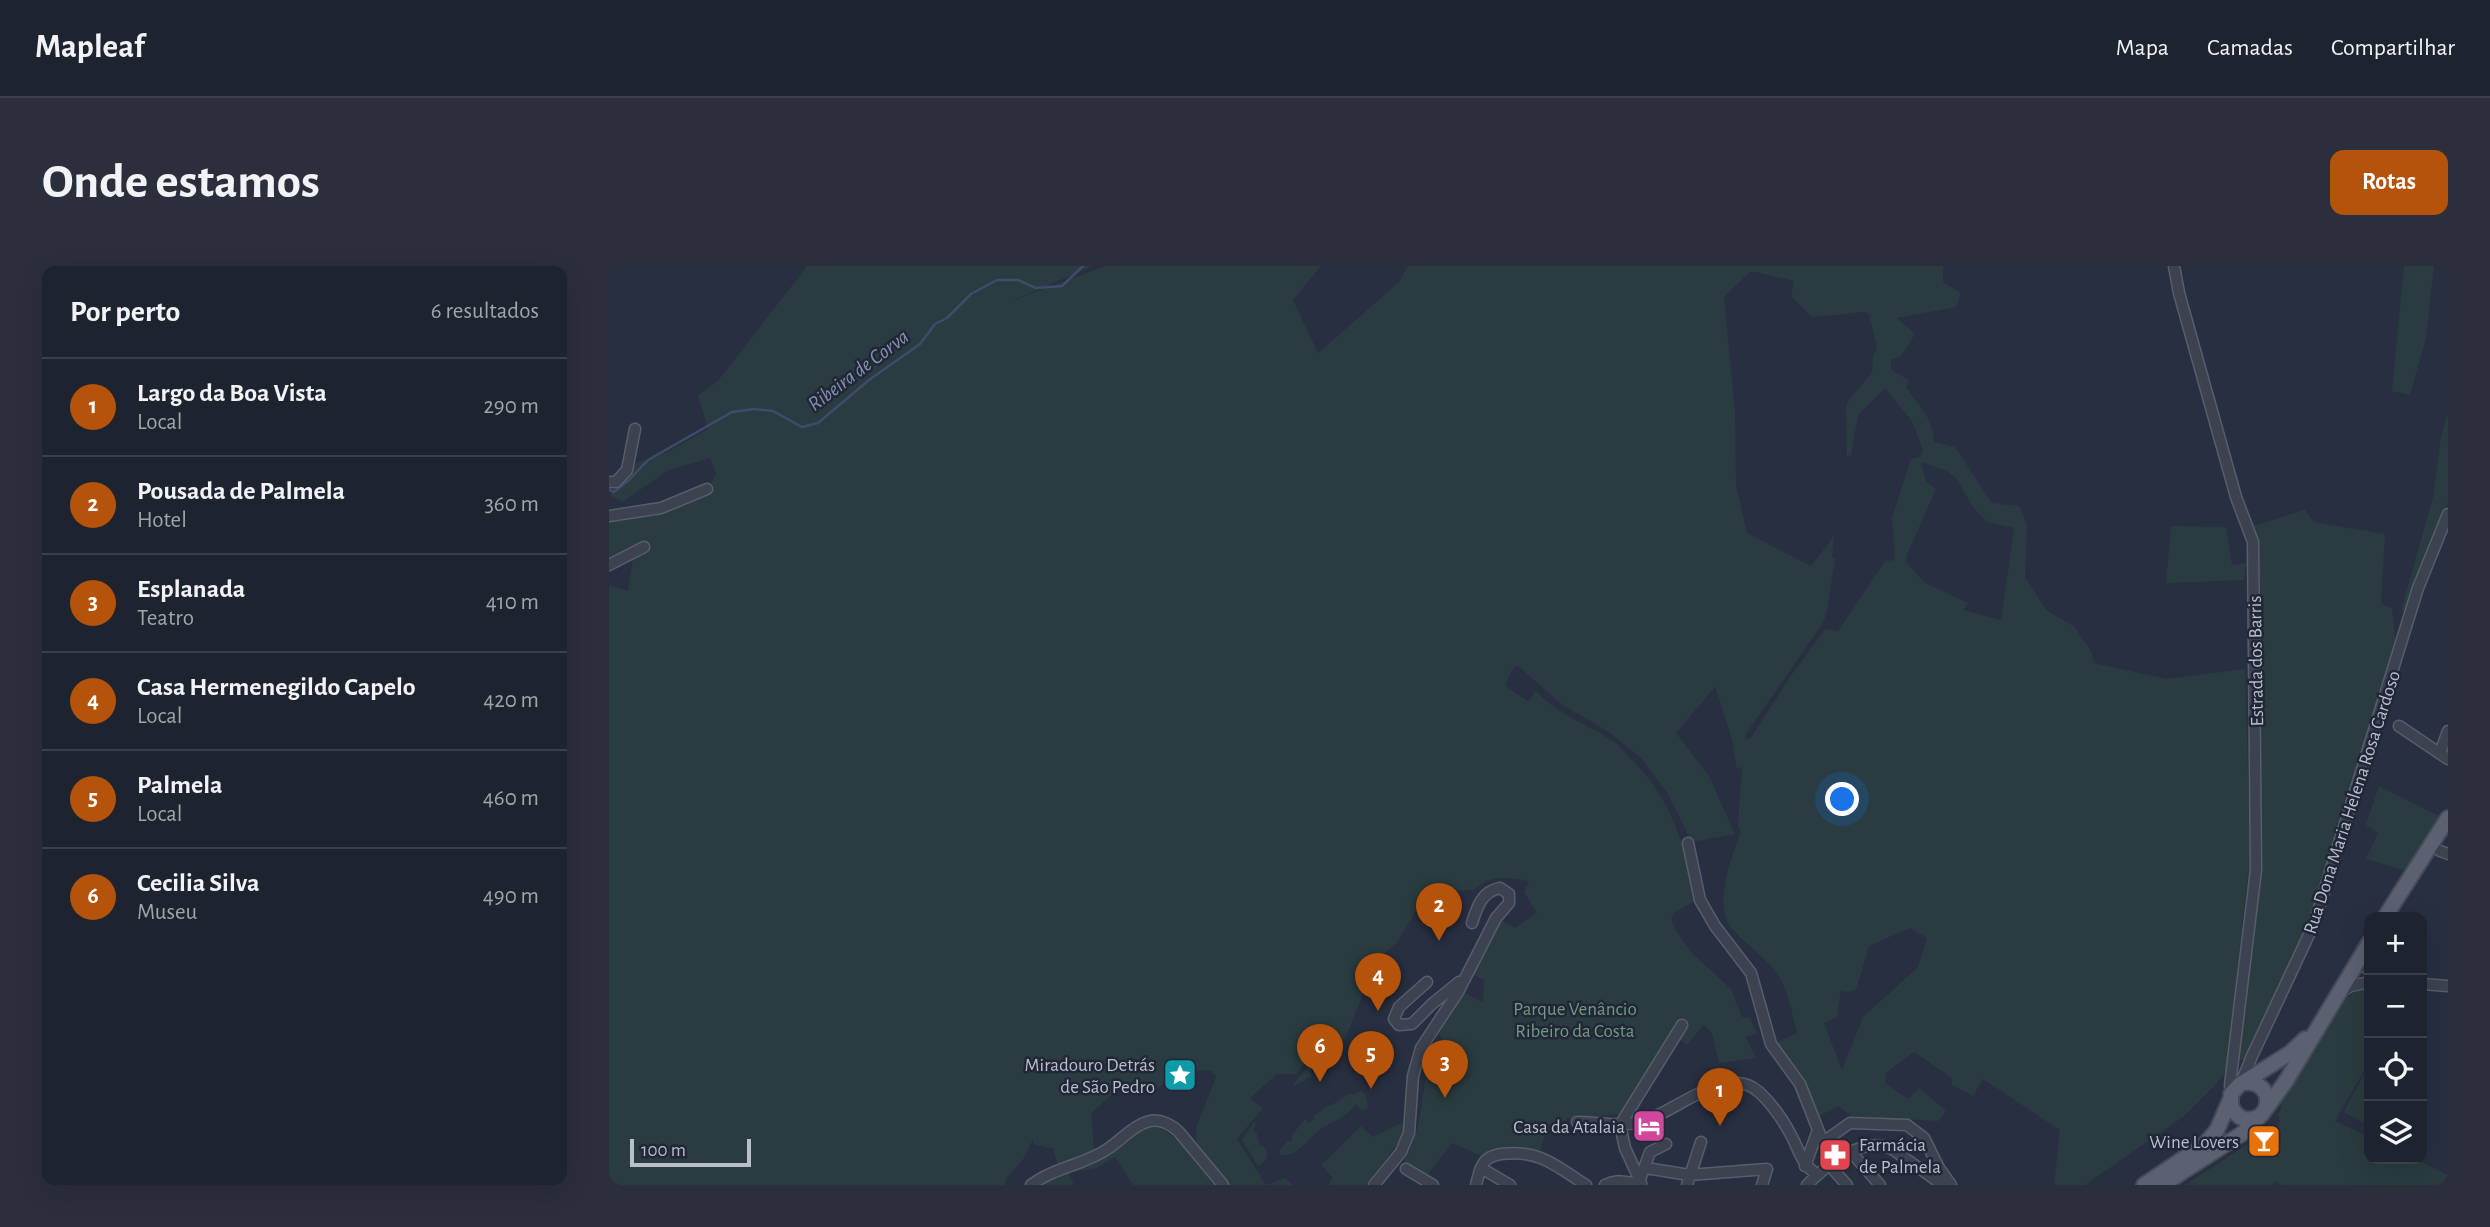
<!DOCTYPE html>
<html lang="pt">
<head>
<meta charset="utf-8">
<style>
  :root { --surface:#1e2330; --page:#2b2f3c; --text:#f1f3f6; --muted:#a1a4ab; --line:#3c404c; --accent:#b45309 }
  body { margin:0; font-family:"Alegreya Sans",sans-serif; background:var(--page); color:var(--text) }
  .controls { position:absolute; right:21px; bottom:21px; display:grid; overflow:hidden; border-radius:14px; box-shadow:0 7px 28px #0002 }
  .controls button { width:63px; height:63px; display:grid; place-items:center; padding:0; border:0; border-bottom:2px solid var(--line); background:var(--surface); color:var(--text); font:35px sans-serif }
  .scale { position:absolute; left:21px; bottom:18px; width:121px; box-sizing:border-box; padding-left:7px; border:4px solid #b9becb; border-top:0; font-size:19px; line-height:24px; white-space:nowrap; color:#b9becb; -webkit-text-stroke:5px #212736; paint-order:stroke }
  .you { position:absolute; left:1234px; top:534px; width:24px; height:24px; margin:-18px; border:5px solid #fff; border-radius:50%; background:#1a73e8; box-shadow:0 0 0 10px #1a73e833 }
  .badge { display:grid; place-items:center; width:46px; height:46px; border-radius:50%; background:var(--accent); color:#fff; font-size:23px; font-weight:700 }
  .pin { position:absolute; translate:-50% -58px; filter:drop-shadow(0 2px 4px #0008) }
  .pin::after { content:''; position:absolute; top:37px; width:24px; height:21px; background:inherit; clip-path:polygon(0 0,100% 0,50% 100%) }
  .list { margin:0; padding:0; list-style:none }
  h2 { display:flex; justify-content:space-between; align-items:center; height:91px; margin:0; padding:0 28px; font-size:30px }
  h2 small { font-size:23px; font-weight:400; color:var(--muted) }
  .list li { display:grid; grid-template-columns:46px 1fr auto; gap:21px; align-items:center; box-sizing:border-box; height:98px; padding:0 28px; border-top:2px solid var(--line) }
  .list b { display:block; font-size:26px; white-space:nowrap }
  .list p { margin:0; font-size:23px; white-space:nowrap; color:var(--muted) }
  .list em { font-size:23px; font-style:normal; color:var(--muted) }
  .icon { flex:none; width:38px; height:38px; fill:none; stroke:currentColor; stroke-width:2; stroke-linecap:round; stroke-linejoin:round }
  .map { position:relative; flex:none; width:1839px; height:919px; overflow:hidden; border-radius:14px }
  header { display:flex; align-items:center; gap:42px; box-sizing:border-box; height:98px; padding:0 35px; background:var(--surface); border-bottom:2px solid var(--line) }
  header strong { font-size:33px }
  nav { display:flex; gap:38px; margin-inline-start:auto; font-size:24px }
  .intro { display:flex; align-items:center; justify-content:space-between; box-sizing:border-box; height:168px; padding:0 42px }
  h1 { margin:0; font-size:49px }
  .button { padding:18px 32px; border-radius:14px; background:var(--accent); color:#fff; font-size:24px; font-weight:700 }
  main { display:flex; gap:42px; padding:0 42px }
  aside { flex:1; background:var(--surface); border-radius:14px; box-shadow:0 7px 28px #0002 }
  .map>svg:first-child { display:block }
</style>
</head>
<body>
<header>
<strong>Mapleaf</strong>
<nav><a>Mapa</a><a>Camadas</a><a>Compartilhar</a></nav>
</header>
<div class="intro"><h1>Onde estamos</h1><a class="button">Rotas</a></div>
<main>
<aside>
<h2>Por perto<small>6 resultados</small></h2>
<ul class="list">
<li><span class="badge">1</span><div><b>Largo da Boa Vista</b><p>Local</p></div><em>290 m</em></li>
<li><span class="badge">2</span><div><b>Pousada de Palmela</b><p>Hotel</p></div><em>360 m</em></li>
<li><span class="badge">3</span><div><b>Esplanada</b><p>Teatro</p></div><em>410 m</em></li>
<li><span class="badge">4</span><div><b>Casa Hermenegildo Capelo</b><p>Local</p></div><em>420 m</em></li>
<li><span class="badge">5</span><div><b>Palmela</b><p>Local</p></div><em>460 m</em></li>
<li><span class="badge">6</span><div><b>Cecilia Silva</b><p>Museu</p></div><em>490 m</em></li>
</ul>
</aside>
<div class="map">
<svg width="1839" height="919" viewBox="0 0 1839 919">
  <rect width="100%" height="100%" fill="#282f40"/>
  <!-- green -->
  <path fill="#2a3c41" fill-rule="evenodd" d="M 198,0 L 484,0 L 400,36 L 496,0 L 712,0 L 684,34 L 709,87 L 790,16 L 799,0 L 1334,0 L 1334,16 L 1352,27 L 1347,41 L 1288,52 L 1306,68 L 1292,90 L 1282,94 L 1282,104 L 1300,114 L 1297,122 C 1312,141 1323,151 1325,176 L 1346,181 L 1383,237 L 1410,240 L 1418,259 L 1416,311 L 1437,344 L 1465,360 L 1482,385 L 1485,397 L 1557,413 L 1636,403 L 1641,577 L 1650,429 L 1650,324 L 1644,260 L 1696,244 L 1705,256 L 1776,268 L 1772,338 L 1783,342 L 1787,381 L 1699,662 L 1636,793 L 1629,795 L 1639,606 L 1618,799 L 1615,809 L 1605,820 L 1574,851 L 1476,919 L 1445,919 L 1451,864 L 1374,813 L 1364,830 L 1343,819 L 1343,812 L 1305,786 L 1277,807 L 1276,817 L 1299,833 L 1310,822 L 1337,845 L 1330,855 L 1243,850 L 1229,840 L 1209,851 L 1191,806 L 1166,777 L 1188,767 C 1184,752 1181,734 1175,720 C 1164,696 1142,683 1124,664 C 1103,642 1122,591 1132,566 L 1129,561 L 1133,501 L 1128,503 L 1123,473 L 1106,421 L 1067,467 L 1100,510 L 1126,568 L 1083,576 L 1059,528 L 1032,492 L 1000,466 L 952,438 L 908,399 L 903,404 L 896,420 L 919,435 L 927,425 C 951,450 976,457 1004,475 C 1011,480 1017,488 1023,494 C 1064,535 1076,580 1086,635 L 1065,647 L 1062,652 L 1067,665 L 1083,687 L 1122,723 L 1133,751 L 1141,752 L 1148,767 L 1137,771 L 1147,792 L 1110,797 L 1103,767 L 1095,759 L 1078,779 L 1072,775 L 1073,761 L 1055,790 L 1011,848 L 958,853 L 937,866 L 930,887 L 908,883 L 873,890 L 843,877 L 816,912 L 794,897 C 811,868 813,838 817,806 L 848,805 L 830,768 L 853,725 L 874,737 L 875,714 L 863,708 L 892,654 L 906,662 L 928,647 L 915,626 L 920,615 C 900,611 880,609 865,624 C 846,624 834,629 815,631 L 788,677 L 773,689 L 756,723 L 731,785 L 715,801 L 706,794 L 715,803 L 707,807 L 704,804 L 701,806 L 703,810 L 686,820 L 684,818 L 705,794 L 702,790 L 687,808 L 668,808 L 641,832 L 654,842 L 628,873 L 657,919 L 676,912 L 684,919 L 620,919 L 589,879 L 587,874 L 588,859 L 607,811 L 602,804 L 566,807 L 545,826 L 512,821 L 482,847 L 485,886 L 449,900 L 444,883 L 424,878 L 424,873 L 415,892 L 397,913 L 396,919 L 0,919 L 0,319 L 19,325 L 24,293 L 19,283 L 0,292 L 0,254 L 95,230 L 107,208 L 101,192 L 60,204 L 13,236 L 1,229 L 18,211 L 25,198 L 58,186 L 99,163 L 89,129 L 109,115 ZM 1142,5 L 1185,15 L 1182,30 L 1203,51 L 1256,46 L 1260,48 L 1268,82 L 1264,90 L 1263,107 L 1239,135 L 1237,141 L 1238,190 L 1242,189 L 1249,149 L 1276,122 L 1303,155 L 1314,184 L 1311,191 L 1302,193 L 1283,252 L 1286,292 L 1282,295 L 1277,294 L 1229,365 L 1216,363 L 1181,411 L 1141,473 L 1136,474 L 1137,468 L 1214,357 L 1218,346 L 1226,293 L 1223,292 L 1225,270 L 1202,300 L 1138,267 L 1127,219 L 1126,146 L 1115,31 ZM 1312,196 L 1338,205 L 1347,212 L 1364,241 L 1378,256 L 1405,262 L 1392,354 L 1354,344 L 1359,337 L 1316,317 L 1297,296 L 1298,289 L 1327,223 L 1317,215 ZM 1301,662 L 1318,672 L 1309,701 L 1254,751 L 1233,804 L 1215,757 L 1228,751 L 1232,724 L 1237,726 L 1245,725 L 1248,721 L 1260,680 Z
    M 1795,0 L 1825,0 L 1817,72 L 1801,129 L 1783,125 Z
    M 1839,146 L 1839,236 L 1797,346 L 1792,345 L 1824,231 L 1832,171 Z
    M 1562,260 L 1617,261 L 1623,299 L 1637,297 L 1635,314 L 1557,317 Z
    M 1770,520 L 1834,552 L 1798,605 L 1757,593 L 1769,567 L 1757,559 Z
    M 1760,723 L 1760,796 L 1726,855 L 1760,871 L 1760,893 L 1806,893 L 1839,909 L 1839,919 L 1672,919 L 1667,915 L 1664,919 L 1576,919 L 1671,857 L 1669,849 L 1673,840 L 1669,837 L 1738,732 L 1748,724 Z
    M 1760,799 L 1760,860 L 1735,846 Z
    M 752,825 L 757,829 L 759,842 L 754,845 L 746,838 C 738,852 725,854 712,863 C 697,873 692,890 671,889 L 671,884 L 678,875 L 683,875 L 683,869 L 696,853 L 700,857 L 705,853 L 704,850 L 720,839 L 721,840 L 741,827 L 743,829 Z
    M 797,855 L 795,869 L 757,919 L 720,919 L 723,911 L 712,899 L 752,860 L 764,871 Z
    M 645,856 L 647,858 L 644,864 L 648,868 L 651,880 L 654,880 L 659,886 L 657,894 L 649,900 L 633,874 Z
    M 539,858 C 571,866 586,895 605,919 L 524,919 L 506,891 L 488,902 L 460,907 L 465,919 L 429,919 Z"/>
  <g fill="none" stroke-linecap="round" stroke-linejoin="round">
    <!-- stream -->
    <path stroke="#3f4b68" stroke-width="2.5" d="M 0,224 L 5,226 L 20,214 L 39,194 L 123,146 L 145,143 L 164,145 L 193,161 L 209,157 L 260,114 L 311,78 L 326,58 L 338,52 L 362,28 L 388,14 L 409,14 L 427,22 L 453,20 L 474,0"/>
    <defs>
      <path id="minor" d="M 1565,0 L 1570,27 L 1627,231 L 1644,276 L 1647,604 L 1621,819 L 1622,828
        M 0,216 L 7,216 L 18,204 L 26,163
        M 0,250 L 52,242 L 98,223
        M 0,299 L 35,281
        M 1790,460 L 1839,493
        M 1831,487 L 1839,465
        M 1079,577 L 1091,634 L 1106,660 L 1142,707 L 1162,778 L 1191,818 L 1223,899
        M 1831,585 L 1839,588
        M 1749,696 L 1760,704
        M 818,716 L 790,741 L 785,753 L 790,759 L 803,758 L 823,738 L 850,716
        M 1813,718 L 1839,720
        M 1731,726 L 1742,720 L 1760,716
        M 1632,817 L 1643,790 L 1705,658 L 1809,322 L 1839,248
        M 968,856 C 988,856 1007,861 1027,857 C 1063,851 1116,795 1150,826 C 1163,838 1174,854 1182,869 C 1191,886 1192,897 1208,909
        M 1011,859 L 1073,759
        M 1011,859 L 1016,882 L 1032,917
        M 1214,876 L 1241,857 L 1298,859 L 1315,872 L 1330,902 L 1342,919
        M 1242,886 L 1271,919
        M 1196,900 L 1209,864
        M 1221,900 L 1238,919
        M 872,902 L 901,919
        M 1037,902 L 1080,909 L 1158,903 L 1153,919
        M 797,903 L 824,919
        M 422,919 C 446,901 476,899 500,882 C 513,873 525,859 541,855 C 552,853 563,859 570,866 L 614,919
        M 765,919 L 792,886 L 800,867 L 804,810 L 812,782 L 849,726 L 887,652 L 900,637 L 900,628 L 891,622 C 873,625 868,641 863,657
        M 867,919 C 869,912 870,904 874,898 C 878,891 885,889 892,888 C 930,883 947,900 977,919
        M 996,919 C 1012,911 1016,919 1030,916 L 1041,886 L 1057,878
        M 1078,919 L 1092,876
        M 1198,919 C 1217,899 1255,869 1283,883 L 1334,919"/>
      <path id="primary" d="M 1776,651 L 1839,552
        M 1633,817 C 1650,814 1662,826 1657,842
        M 1651,850 C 1639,857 1628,853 1622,840 L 1622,828 L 1630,819 L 1681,787 L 1696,773
        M 1535,919 L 1596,878 L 1608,864 L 1621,834
        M 1553,919 L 1634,867 L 1653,848 L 1677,815 L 1760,677"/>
    </defs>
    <!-- minor casing -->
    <use href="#minor" stroke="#575d6b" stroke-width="13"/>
    <!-- primary casing -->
    <use href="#primary" stroke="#464b5a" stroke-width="18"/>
    <!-- minor -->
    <use href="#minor" stroke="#3c4250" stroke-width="10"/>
    <!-- primary -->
    <use href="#primary" stroke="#5b6170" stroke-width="14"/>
  </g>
  <!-- icons -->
  <defs>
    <symbol id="sight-square" viewBox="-11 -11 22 22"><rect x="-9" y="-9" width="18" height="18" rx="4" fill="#0f9aa8" stroke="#212736"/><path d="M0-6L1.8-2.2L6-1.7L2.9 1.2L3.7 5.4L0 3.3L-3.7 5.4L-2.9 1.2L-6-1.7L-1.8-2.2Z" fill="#fff"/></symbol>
    <symbol id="hotel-square" viewBox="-11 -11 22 22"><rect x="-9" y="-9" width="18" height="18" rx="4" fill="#d1479c" stroke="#212736"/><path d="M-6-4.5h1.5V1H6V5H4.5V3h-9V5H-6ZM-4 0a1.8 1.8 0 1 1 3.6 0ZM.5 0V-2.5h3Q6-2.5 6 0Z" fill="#fff"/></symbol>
    <symbol id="bar-square" viewBox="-11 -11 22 22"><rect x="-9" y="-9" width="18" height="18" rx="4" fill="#e8710a" stroke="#212736"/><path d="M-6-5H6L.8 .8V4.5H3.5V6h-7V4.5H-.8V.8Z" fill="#fff"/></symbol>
    <symbol id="pharmacy-square" viewBox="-11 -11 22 22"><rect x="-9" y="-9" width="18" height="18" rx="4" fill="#e0444e" stroke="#212736"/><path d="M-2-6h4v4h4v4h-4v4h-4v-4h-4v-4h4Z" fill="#fff"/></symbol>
  </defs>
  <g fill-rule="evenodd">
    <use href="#sight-square" x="552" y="790" width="38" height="38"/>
    <use href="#hotel-square" x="1021" y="841" width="38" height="38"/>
    <use href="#bar-square" x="1636" y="856" width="38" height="38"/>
    <use href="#pharmacy-square" x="1207" y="870" width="38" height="38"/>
  </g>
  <g text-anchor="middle" stroke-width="5" stroke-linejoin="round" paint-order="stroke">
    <!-- street labels -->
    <g font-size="19" fill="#b9becb" stroke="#212736">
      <text transform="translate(1646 395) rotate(-91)" y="7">Estrada dos Barris</text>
      <text transform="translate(1742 536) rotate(-72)" y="7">Rua Dona Maria Helena Rosa Cardoso</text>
    </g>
    <!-- park labels -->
    <g font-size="19" fill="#729a80" stroke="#212736">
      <text x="966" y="749">Parque Venâncio<tspan x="966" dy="22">Ribeiro da Costa</tspan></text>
    </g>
    <!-- poi labels -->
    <g font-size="19" fill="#b9becb" stroke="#212736" text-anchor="end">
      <text x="546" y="805">Miradouro Detrás<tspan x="546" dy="22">de São Pedro</tspan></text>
      <text x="1016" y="867">Casa da Atalaia</text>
      <text x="1630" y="882">Wine Lovers</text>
      <text x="1250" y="885" text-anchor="start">Farmácia<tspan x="1250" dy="22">de Palmela</tspan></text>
    </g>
    <!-- water labels -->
    <g font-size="21" font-style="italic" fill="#8390b0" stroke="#212736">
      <text transform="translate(249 104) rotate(-37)" y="7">Ribeira de Corva</text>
    </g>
  </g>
</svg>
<div class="controls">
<button>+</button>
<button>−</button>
<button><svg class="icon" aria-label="locate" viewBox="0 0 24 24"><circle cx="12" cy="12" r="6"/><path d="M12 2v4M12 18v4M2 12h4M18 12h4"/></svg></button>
<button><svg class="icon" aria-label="layers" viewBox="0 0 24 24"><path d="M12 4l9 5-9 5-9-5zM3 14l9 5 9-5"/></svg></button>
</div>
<div class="scale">100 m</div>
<div class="you"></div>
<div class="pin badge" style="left:1111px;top:860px">1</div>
<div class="pin badge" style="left:830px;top:675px">2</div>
<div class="pin badge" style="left:836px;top:832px">3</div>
<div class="pin badge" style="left:769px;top:745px">4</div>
<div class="pin badge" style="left:762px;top:823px">5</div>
<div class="pin badge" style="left:711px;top:816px">6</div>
</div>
</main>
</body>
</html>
